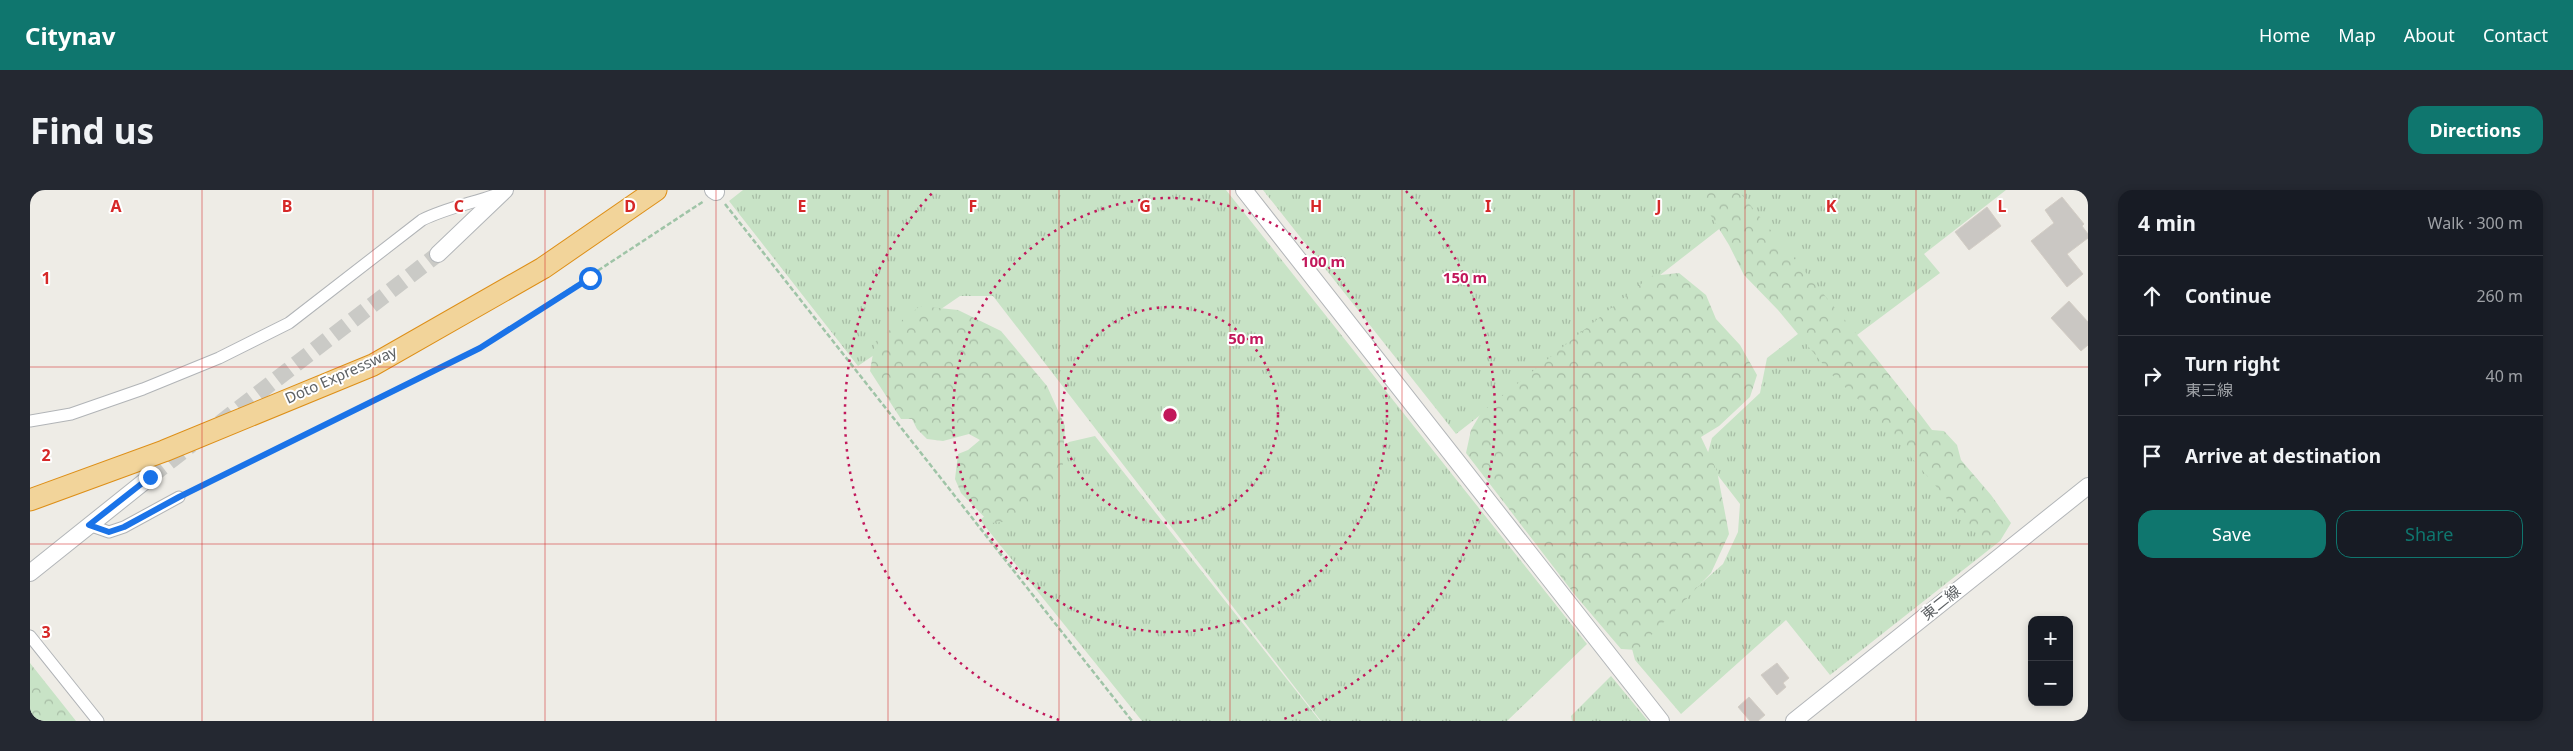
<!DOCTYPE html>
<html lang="en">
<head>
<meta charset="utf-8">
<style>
  :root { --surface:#171b24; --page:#242831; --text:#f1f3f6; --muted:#9ea1a6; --line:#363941; --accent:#0f766e }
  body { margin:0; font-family:"Noto Sans","Noto Sans JP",sans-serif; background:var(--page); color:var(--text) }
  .controls { position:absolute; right:15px; bottom:15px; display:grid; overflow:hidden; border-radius:10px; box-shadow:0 2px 8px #0003 }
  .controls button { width:45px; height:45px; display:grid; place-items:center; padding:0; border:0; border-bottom:1px solid var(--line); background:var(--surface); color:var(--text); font:25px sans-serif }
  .stop { position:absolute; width:15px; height:15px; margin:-11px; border:4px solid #1a73e8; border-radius:50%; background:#fff }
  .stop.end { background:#1a73e8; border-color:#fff; box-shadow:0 1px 5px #0008 }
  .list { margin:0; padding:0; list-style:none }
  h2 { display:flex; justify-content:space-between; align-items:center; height:65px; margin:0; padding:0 20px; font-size:21px }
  h2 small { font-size:16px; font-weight:400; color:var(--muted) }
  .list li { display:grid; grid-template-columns:32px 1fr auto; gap:15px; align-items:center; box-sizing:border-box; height:80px; padding:0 20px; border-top:1px solid var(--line) }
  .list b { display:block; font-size:19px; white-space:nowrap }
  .list p { margin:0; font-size:16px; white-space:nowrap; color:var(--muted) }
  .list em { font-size:16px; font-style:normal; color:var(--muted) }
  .actions { display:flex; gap:10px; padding:15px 20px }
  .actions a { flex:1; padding:11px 0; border:1px solid var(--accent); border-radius:15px; text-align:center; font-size:18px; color:var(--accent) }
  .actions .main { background:var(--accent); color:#fff }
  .icon { flex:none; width:28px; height:28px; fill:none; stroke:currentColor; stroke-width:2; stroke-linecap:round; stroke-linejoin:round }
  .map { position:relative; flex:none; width:2058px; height:531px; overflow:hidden; border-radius:15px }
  header { display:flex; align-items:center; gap:30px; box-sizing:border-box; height:70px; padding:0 25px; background:var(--accent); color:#fff }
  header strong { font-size:24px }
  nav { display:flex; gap:28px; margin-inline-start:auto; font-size:18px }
  .intro { display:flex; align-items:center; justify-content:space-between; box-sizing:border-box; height:120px; padding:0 30px }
  h1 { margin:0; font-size:35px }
  .button { padding:12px 22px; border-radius:15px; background:var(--accent); color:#fff; font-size:18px; font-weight:700 }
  main { display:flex; gap:30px; padding:0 30px }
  aside { flex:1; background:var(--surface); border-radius:15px; box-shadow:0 2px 8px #0003 }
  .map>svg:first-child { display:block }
</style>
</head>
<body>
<header>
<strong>Citynav</strong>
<nav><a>Home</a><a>Map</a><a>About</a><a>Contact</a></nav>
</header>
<div class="intro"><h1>Find us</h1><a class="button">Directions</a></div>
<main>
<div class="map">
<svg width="2058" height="531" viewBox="0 0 2058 531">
  <defs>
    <pattern id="grass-tufts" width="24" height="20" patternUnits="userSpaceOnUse" patternTransform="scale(1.25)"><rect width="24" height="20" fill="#c8e3c6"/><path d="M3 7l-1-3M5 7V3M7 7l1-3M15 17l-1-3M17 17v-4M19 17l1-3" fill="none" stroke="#a6bba4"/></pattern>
    <pattern id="forest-crowns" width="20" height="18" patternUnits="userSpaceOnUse" patternTransform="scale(1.25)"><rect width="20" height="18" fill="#c8e3c6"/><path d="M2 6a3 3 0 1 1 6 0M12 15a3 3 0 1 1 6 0" fill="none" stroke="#a6bba4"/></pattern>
  </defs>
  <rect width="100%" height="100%" fill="#eeece6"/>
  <!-- grass -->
  <path fill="url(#grass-tufts)" d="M 713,0 L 1196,0 L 1557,454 L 1477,531 L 1291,531 L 963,106 L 930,106 L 828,176 L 699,11 Z
    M 1233,0 L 1678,0 L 1702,29 L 1426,244 Z
    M 1701,0 L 1976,0 L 1894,64 L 1910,83 L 1823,148 Z
    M 1782,133 L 1970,351 L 1800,485 L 1756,430 L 1651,524 L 1605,470 L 1601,455 L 1693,374 L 1708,342 L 1710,314 L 1676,270 L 1682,248 L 1730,203 L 1737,168 Z
    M 1065,246 L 1290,531 L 1112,531 L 950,330 L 1004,284 L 1021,265 L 1039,252 Z
    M 1581,486 L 1618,531 L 1542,531 L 1541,526 Z"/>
  <!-- forest -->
  <path fill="url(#forest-crowns)" d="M 1665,0 L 1708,0 C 1772,80 1841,158 1902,240 L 1914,241 L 1927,255 L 1931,270 L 1961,305 L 1981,333 L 1970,351 L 1953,351 L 1843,223 L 1802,185 L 1748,120 L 1714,85 L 1699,55 Z
    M 1649,83 L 1676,105 L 1686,129 L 1710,155 L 1727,185 L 1720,207 L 1689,236 L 1671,247 L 1687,281 L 1699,344 L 1681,383 L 1607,460 L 1591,459 L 1545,405 L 1436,263 L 1441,240 L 1451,223 L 1621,86 Z
    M 890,116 L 928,120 L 971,141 L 1017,196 L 1035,236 L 1032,289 L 973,332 L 960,333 L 931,303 L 925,289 L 928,264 L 938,260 L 950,250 L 939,244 L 913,251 L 897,249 L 887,239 L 882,229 L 871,229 L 840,181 L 845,152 Z
    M 0,473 L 46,531 L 0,531 Z"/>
  <!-- building -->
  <path fill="#cac7c3" stroke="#d3cdc5" d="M 2032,7 L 2054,34 L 2052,36 L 2058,44 L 2058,48 L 2037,64 L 2053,84 L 2037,97 L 2001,51 L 2024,33 L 2015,20 Z
    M 1957,17 L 1971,36 L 1939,60 L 1925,42 Z
    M 2039,111 L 2058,132 L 2058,155 L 2051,161 L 2021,128 Z
    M 1747,473 L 1759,488 L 1753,493 L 1756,497 L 1747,505 L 1731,485 Z
    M 1719,507 L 1735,525 L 1728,531 L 1720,531 L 1708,517 Z"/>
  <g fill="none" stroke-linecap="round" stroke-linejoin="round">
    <!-- secondary-tunnel -->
    <path stroke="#cacac6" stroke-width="16" stroke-dasharray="16 8" stroke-linecap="butt" d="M 190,233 L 408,64
      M 120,287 L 161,255"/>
    <defs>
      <path id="street" d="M 0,231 L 41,224 L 113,199 L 189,168 L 259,133 L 392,30 C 416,18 443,13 468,4
        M 59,335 L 79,342 L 94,337 L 149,307
        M 0,446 L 68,531"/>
      <path id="secondary" d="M 683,0 L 686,2
        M 1214,0 L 1631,531
        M 408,64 L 475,0
        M 0,383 L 120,287
        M 1764,531 L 2058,296"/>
      <path id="highway" d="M 0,310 L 134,261 L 343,175 L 513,78 L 626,0"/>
    </defs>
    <!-- street casing -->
    <use href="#street" stroke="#b1b4b7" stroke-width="13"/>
    <!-- secondary casing -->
    <use href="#secondary" stroke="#b3b6b9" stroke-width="18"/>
    <!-- highway casing -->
    <use href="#highway" stroke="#dd8f18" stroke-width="23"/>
    <!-- path -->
    <path stroke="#9fc4a7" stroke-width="2.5" stroke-dasharray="5 2.5" stroke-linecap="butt" d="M 695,14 L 1102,531
      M 160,302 L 450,158 L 674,11"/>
    <!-- street -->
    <use href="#street" stroke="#fff" stroke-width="11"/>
    <!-- secondary -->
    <use href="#secondary" stroke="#fff" stroke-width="16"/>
    <!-- highway -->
    <use href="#highway" stroke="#f2d49a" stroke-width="21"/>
  </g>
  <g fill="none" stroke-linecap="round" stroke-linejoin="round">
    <!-- route -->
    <path stroke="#1a73e8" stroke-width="6" d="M 120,287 L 59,335 L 79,342 L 94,337 L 149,307 L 450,158 L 560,88"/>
  </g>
  <!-- grid -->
  <path fill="none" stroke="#d62828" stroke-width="1" stroke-opacity="0.55" d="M 172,0 L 172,531M 343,0 L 343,531M 515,0 L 515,531M 686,0 L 686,531M 858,0 L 858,531M 1029,0 L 1029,531M 1200,0 L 1200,531M 1372,0 L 1372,531M 1544,0 L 1544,531M 1715,0 L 1715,531M 1886,0 L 1886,531M 0,177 L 2058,177M 0,354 L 2058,354"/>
  <!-- distance rings -->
  <g fill="none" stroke="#c2185b" stroke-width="2.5" stroke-dasharray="2.5 5">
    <circle cx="1140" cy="225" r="108"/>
    <circle cx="1140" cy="225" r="217"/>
    <path d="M1029 530A325 325 0 0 1 904 1M1376 1A325 325 0 0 1 1251 530"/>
  </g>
  <g text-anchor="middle" stroke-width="4" stroke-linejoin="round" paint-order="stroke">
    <!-- street labels -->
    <g font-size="15" fill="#5e6265" stroke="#fff">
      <text transform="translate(311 185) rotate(-24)" y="5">Doto Expressway</text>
      <text transform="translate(1911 413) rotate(-39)" y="5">東二線</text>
    </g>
  </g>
  <g font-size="16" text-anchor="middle" font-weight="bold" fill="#d62828" stroke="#fff" stroke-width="4" stroke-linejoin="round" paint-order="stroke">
    <text x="86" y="22">A</text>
    <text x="257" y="22">B</text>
    <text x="429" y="22">C</text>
    <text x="600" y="22">D</text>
    <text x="772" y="22">E</text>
    <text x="943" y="22">F</text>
    <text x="1115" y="22">G</text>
    <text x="1286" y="22">H</text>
    <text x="1458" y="22">I</text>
    <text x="1629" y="22">J</text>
    <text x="1801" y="22">K</text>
    <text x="1972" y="22">L</text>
    <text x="16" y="94">1</text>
    <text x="16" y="271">2</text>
    <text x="16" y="448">3</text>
  </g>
  <circle cx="1140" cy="225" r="8" fill="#c2185b" stroke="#fff" stroke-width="2.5"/>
  <g font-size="15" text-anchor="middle" font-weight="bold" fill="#c2185b" stroke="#fff" stroke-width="4" stroke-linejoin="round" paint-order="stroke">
    <text x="1293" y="77">100 m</text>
    <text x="1435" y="93">150 m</text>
    <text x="1216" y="154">50 m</text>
  </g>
</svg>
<div class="controls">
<button>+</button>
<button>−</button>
</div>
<div class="stop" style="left:560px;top:88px"></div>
<div class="stop end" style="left:120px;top:287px"></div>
</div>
<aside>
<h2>4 min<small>Walk · 300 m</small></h2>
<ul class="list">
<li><svg class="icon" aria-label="ahead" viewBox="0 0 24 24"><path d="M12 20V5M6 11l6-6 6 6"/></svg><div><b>Continue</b></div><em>260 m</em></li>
<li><svg class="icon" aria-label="right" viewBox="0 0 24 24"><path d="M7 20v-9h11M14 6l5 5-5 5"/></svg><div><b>Turn right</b><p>東三線</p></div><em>40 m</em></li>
<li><svg class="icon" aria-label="arrive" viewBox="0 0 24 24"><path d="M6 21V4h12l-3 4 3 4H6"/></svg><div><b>Arrive at destination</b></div></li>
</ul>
<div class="actions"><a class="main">Save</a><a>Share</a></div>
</aside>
</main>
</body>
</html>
